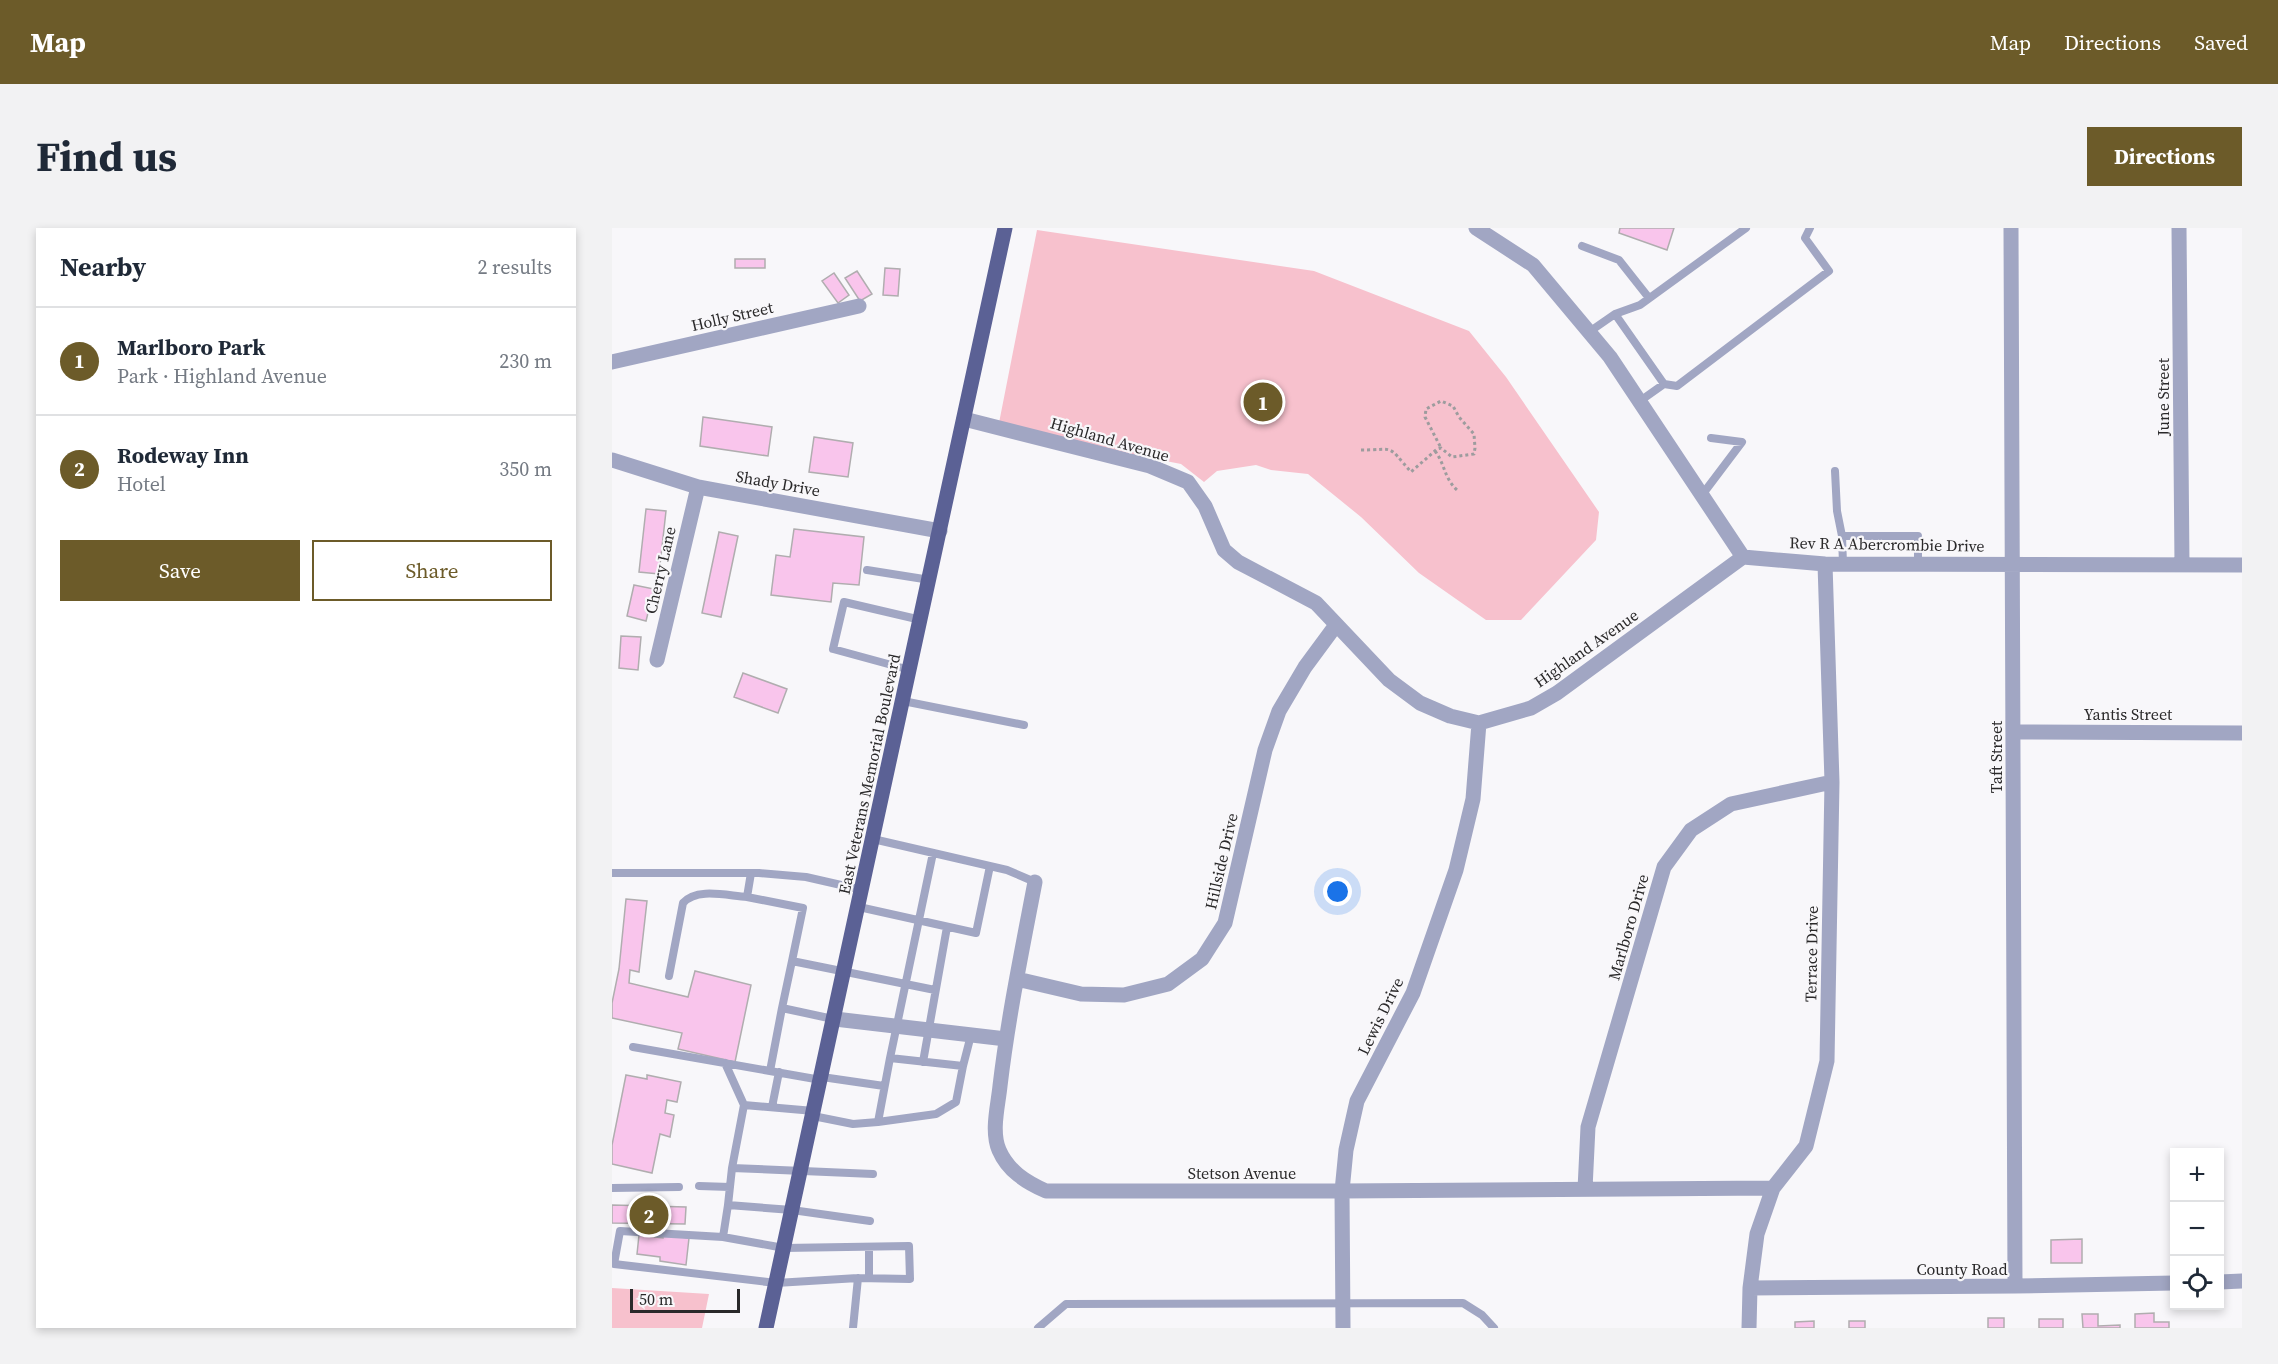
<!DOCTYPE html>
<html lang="en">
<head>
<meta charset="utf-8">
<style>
  :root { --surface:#fff; --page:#f2f2f3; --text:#1f2937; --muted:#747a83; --line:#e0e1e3; --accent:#6c5b29 }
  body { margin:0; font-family:"Source Serif 4",serif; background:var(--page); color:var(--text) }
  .controls { position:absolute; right:18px; bottom:18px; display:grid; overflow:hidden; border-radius:0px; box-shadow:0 3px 9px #0003 }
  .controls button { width:54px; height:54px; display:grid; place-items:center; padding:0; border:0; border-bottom:2px solid var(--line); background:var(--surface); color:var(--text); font:30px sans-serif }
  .scale { position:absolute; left:18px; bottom:15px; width:110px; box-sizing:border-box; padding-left:6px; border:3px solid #2a292a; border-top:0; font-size:16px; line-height:21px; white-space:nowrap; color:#2a292a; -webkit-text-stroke:4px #f8f7fa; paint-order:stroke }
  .you { position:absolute; left:726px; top:664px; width:21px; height:21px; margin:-15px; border:4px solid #fff; border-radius:50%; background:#1a73e8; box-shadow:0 0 0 9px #1a73e833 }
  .badge { display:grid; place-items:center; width:39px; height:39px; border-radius:50%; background:var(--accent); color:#fff; font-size:20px; font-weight:700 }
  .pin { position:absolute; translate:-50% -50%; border:3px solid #fff; box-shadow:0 2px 6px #0006 }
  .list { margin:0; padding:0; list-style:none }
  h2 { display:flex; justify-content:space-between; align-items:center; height:78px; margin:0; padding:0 24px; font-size:26px }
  h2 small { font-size:20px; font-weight:400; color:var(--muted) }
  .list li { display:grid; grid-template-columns:39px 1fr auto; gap:18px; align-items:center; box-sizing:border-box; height:108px; padding:0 24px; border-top:2px solid var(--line) }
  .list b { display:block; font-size:22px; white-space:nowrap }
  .list p { margin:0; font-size:20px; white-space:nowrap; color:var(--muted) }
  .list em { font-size:20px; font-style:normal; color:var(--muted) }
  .actions { display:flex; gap:12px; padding:18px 24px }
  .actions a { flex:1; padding:14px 0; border:2px solid var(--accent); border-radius:0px; text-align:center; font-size:21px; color:var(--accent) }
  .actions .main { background:var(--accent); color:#fff }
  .icon { flex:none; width:33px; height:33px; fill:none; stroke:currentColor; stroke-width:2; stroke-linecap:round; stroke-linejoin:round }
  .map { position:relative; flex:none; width:1630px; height:1100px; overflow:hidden; border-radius:0px }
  header { display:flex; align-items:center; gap:36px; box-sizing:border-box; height:84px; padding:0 30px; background:var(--accent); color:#fff }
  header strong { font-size:28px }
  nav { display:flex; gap:33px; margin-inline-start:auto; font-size:21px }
  .intro { display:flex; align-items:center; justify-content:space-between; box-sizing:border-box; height:144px; padding:0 36px }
  h1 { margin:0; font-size:42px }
  .button { padding:15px 27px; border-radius:0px; background:var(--accent); color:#fff; font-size:21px; font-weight:700 }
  main { display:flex; gap:36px; padding:0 36px }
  aside { flex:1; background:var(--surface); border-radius:0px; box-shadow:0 3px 9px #0003 }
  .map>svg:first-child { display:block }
</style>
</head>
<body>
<header>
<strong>Map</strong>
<nav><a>Map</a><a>Directions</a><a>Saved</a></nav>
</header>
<div class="intro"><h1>Find us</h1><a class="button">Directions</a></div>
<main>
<aside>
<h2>Nearby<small>2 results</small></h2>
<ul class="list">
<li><span class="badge">1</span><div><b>Marlboro Park</b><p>Park · Highland Avenue</p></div><em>230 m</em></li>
<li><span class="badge">2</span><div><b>Rodeway Inn</b><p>Hotel</p></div><em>350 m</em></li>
</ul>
<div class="actions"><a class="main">Save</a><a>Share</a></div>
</aside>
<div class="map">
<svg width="1630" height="1100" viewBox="0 0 1630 1100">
  <rect width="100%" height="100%" fill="#f8f7fa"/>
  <!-- green -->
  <path fill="#f7c1cd" d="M 425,2 L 702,43 L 857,103 L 894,149 L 987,284 L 984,312 L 909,392 L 874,392 L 807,345 L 749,289 L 696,246 L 659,242 L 644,237 L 605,243 L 592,254 L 569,236 L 386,200 Z
    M 0,1060 L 97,1066 L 90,1100 L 0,1100 Z"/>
  <!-- building -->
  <path fill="#f9c5ec" stroke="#b0adaf" stroke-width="1.5" d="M 1008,0 L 1062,0 L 1055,22 L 1007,5 Z
    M 123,31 L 153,31 L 153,40 L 123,40 Z
    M 273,40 L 288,41 L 286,68 L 271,67 Z
    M 245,43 L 260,66 L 248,73 L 233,50 Z
    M 222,45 L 237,67 L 226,75 L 210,53 Z
    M 91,189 L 160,199 L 156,228 L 88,218 Z
    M 202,209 L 241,215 L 236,249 L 197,244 Z
    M 34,281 L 54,283 L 47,346 L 27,344 Z
    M 182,301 L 252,309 L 247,357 L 221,355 L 219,374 L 159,367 L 164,327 L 178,329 Z
    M 107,304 L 126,308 L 109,389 L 90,385 Z
    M 22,357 L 42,361 L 34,393 L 15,388 Z
    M 9,408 L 29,409 L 26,442 L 7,440 Z
    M 131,445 L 175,461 L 166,485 L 122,469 Z
    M 14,671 L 35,673 L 27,744 L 18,742 L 17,755 L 76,769 L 83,743 L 139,757 L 123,834 L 66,821 L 70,805 L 0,790 L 0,775 L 7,741 Z
    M 14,847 L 35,851 L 35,847 L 69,854 L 65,874 L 55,872 L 53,885 L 62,887 L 58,909 L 48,906 L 40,945 L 0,936 L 0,917 Z
    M 0,977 L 74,979 L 73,996 L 0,995 Z
    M 27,1007 L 51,1010 L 51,1007 L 77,1010 L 74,1037 L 48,1033 L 48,1029 L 25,1026 Z
    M 1470,1011 L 1470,1035 L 1439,1035 L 1439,1012 Z
    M 1542,1085 L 1542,1094 L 1557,1094 L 1557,1100 L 1523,1100 L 1523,1086 Z
    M 1470,1086 L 1486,1086 L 1486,1098 L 1508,1097 L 1508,1100 L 1471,1100 Z
    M 1376,1090 L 1392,1090 L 1392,1100 L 1376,1100 Z
    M 1427,1091 L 1451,1091 L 1451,1100 L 1427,1100 Z
    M 1202,1093 L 1202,1100 L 1183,1100 L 1183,1094 Z
    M 1237,1093 L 1253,1093 L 1253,1100 L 1237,1100 Z"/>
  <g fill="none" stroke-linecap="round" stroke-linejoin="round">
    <!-- path -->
    <path stroke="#9d9c9e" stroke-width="3" stroke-dasharray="3 3" stroke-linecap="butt" d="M 749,222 C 784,222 774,215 799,244 L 825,221 L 829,220 L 840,229 L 862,226 L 863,220 L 862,206 L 847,189 L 841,178 L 829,173 L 814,181 L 813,189 L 829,220
      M 823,223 C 833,236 832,250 845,262"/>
    <!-- lane -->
    <path stroke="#a1a6c3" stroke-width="8" d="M 970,18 L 1007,32 L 1037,70
      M 1003,86 L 1052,156
      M 977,104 L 1003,86 L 1028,77 L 1134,0
      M 1028,173 L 1052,156 L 1065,158 L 1217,43 L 1193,10 L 1198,0
      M 1223,243 L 1225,283 L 1230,308
      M 1090,267 L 1130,214 L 1099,210
      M 1231,336 L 1230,308 L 1306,308 L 1306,335
      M 255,342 L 318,352
      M 298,442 L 221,421 L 232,374 L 309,392
      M 291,473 L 412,497
      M 261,611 L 395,642 L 423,654
      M 0,645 L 147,645 L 194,649 L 251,662
      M 139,645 L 135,669 L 191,680 L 180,733
      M 247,679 L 364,705 L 378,638
      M 57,748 L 71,675 C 85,659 116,668 135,669
      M 221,791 L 170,780 L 180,733 L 323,762
      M 21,819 L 209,852
      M 278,830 L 321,625
      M 311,834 L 335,699
      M 113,835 L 132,877
      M 351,838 L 359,807
      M 158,843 L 170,780
      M 210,849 L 272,858
      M 160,879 L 167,844
      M 201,888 L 241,896 L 266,894 L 278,830 L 351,838 L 344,874 L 324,886 L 266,894
      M 120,940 L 132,877 L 202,883
      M 87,958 L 118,959
      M 0,960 L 67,959
      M 258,993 L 180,982 L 116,977 L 120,940 L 261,946
      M 8,1003 L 111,1009 L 172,1020 L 297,1018 L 298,1051 L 246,1050 L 164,1055 L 2,1036 Z
      M 111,1009 L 116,977
      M 257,1019 L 257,1050
      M 241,1100 L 246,1050
      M 426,1100 L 454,1076 L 851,1075 L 870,1087 L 882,1100"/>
    <!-- street -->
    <path stroke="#a1a6c3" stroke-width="15" d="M 864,0 L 921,37 L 998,129 L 1131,329 L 1213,336 L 1630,337
      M 1399,0 L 1403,1058
      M 1567,0 L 1570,337
      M 0,134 L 247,78
      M 352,191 L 538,238 L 576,254 L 593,278 L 612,322 L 626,334 L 704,375 L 777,452 L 808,475 L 838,488 L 867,495 L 919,480 L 945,465 L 1131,329
      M 0,232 L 86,259 L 328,303
      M 45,432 L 86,259
      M 1402,504 L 1630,505
      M 423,654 C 410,722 396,790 388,858 C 386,878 379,903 387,922 C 396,943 414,954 434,963 L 730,963 L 1161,960
      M 405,751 L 469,766 L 512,767 L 556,756 L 590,731 L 613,695 L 653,522 L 667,483 L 693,439 L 724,397
      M 223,791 L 394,811
      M 973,961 L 976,899 L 1052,639 L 1079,602 L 1119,576 L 1220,554
      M 1608,1054 L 1630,1053
      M 1138,1060 L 1403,1058 L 1562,1055
      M 731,1100 L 730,963 L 734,922 L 745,873 L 801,765 L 844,642 L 861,571 L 867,495
      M 1137,1100 L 1138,1060 L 1145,1006 L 1161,960 L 1194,918 L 1215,833 L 1220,554 L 1213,336"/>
    <!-- primary -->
    <path stroke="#5b6195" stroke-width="15" d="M 154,1100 L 393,0"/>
  </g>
  <g text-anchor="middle" stroke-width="4.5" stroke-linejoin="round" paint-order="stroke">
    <!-- street labels -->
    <g font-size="16" fill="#2a292a" stroke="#f8f7fa">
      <text transform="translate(120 88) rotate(-13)" y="6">Holly Street</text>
      <text transform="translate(1551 169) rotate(-90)" y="6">June Street</text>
      <text transform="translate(498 211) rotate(16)" y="6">Highland Avenue</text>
      <text transform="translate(166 255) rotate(10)" y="6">Shady Drive</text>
      <text transform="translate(1275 316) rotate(1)" y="6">Rev R A Abercrombie Drive</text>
      <text transform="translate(48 342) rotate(-77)" y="6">Cherry Lane</text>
      <text transform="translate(974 420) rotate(-35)" y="6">Highland Avenue</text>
      <text x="1516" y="492">Yantis Street</text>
      <text transform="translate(1384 529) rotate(-90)" y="6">Taft Street</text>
      <text transform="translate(257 546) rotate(-78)" y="6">East Veterans Memorial Boulevard</text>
      <text transform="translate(609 633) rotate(-77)" y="6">Hillside Drive</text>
      <text transform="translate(1016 699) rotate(-74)" y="6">Marlboro Drive</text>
      <text transform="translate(1199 726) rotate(-89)" y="6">Terrace Drive</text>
      <text transform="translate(768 788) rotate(-64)" y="6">Lewis Drive</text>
      <text x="630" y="951">Stetson Avenue</text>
      <text x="1350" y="1047">County Road</text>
    </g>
  </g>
</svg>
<div class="controls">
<button>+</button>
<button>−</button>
<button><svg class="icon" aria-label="locate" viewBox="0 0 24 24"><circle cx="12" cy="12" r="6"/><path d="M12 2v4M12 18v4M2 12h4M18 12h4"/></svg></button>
</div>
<div class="scale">50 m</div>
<div class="you"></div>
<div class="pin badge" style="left:651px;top:174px">1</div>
<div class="pin badge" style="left:37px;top:987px">2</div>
</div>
</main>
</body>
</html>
